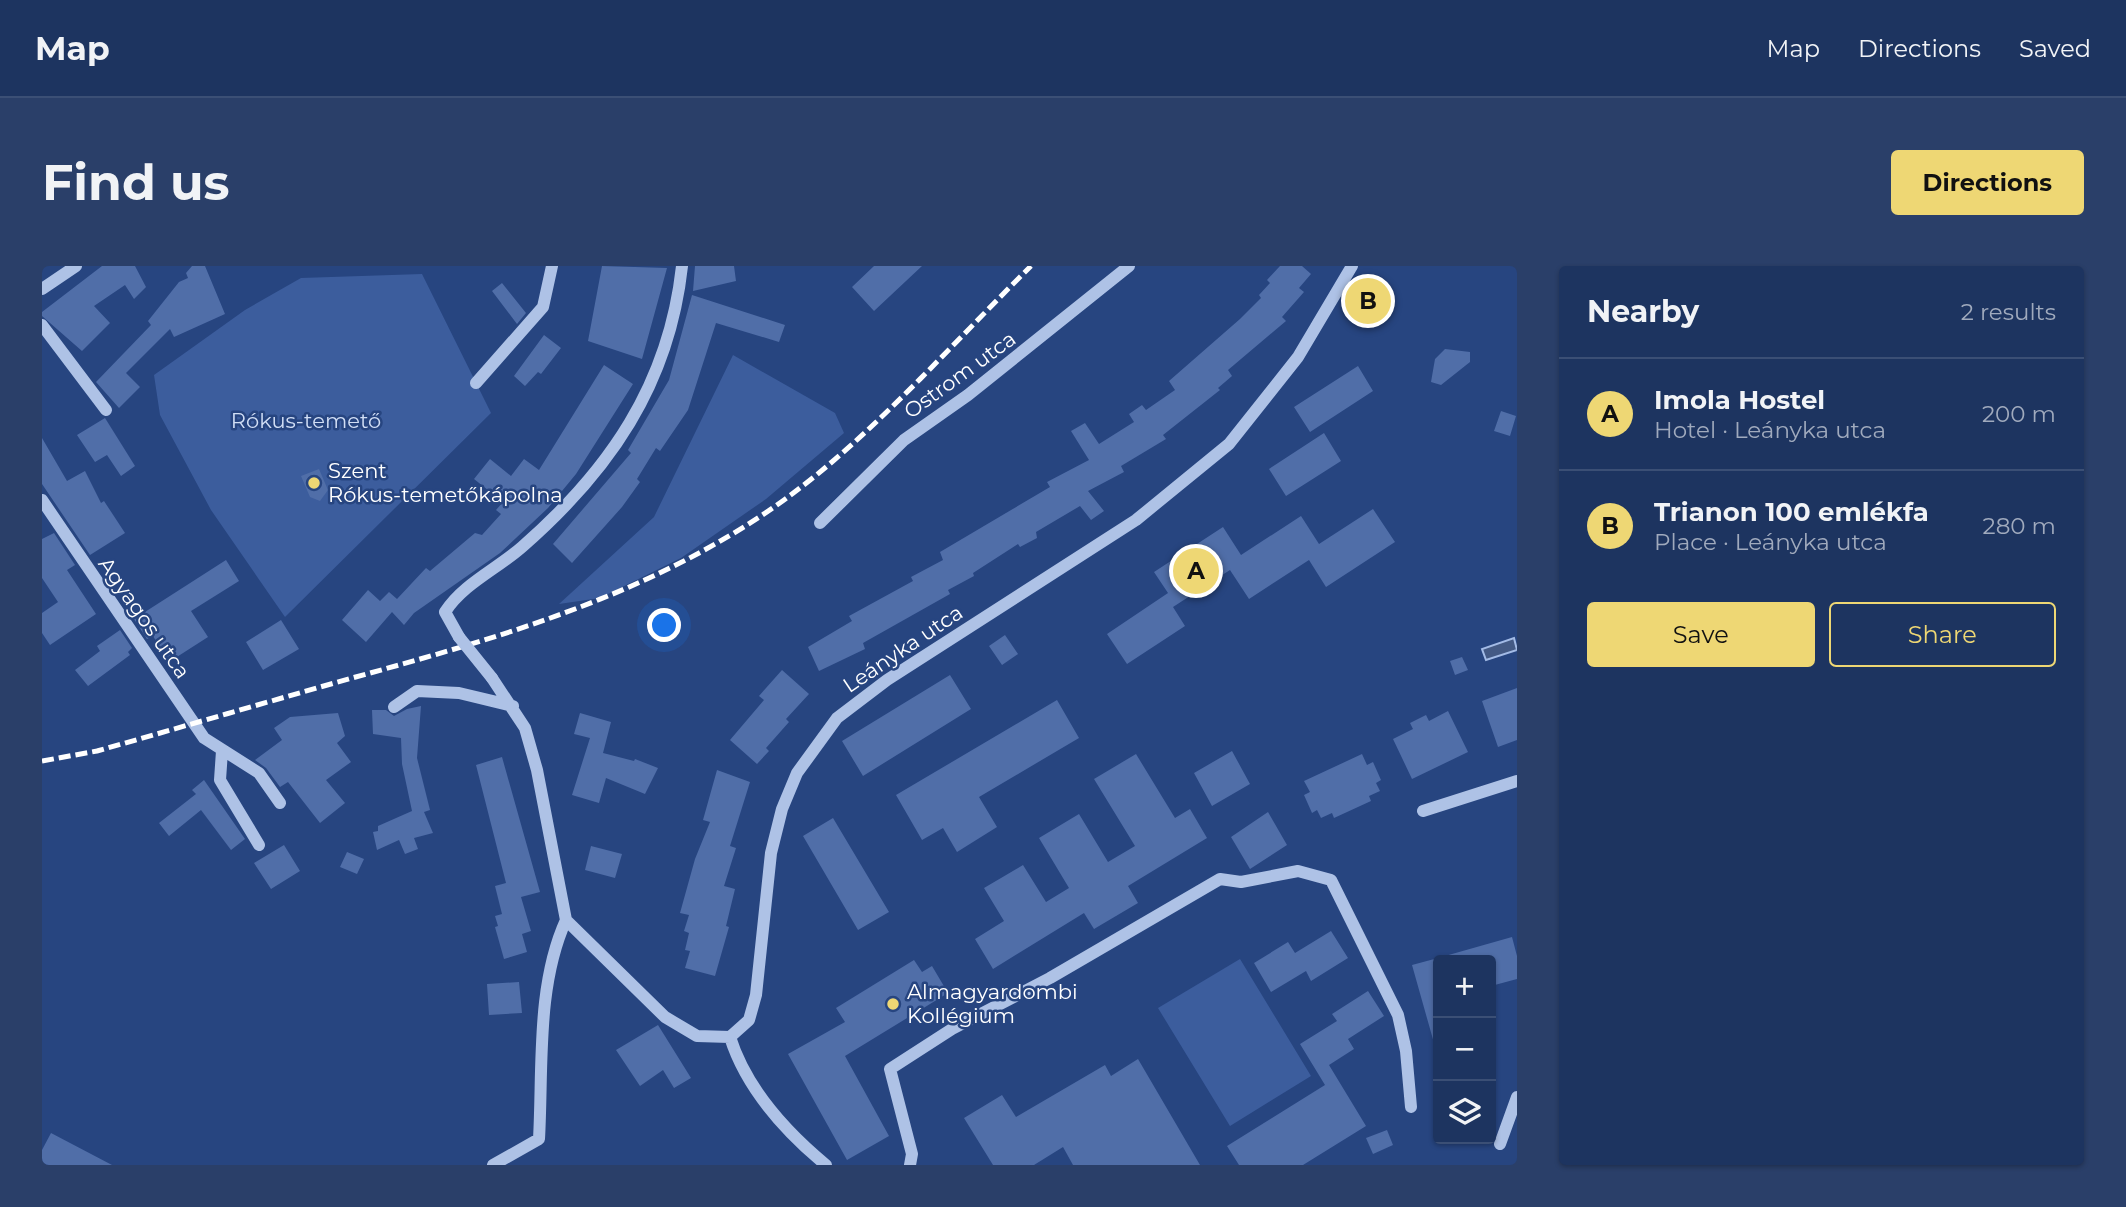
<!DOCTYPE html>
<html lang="en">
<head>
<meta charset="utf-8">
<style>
  :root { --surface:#1d3460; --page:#2a3f69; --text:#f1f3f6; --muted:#a0aabd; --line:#3b4f75; --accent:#eed774 }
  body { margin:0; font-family:Montserrat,sans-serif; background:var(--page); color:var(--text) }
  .controls { position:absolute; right:21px; bottom:21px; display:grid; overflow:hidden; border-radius:7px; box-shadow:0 2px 5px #0004 }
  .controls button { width:63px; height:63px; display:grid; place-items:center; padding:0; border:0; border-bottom:2px solid var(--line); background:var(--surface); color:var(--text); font:35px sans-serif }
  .you { position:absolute; left:623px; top:360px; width:24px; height:24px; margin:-18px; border:5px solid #fff; border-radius:50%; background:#1a73e8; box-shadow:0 0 0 10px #1a73e833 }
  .badge { display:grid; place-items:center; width:46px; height:46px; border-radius:50%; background:var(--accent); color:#111; font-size:23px; font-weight:700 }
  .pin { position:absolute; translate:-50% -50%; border:4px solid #fff; box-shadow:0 2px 7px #0006 }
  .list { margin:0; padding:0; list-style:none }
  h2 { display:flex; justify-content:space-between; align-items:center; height:91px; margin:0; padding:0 28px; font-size:30px }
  h2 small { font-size:23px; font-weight:400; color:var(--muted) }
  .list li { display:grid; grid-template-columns:46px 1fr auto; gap:21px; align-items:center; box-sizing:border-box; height:112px; padding:0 28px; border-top:2px solid var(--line) }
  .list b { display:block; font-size:26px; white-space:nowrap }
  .list p { margin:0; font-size:23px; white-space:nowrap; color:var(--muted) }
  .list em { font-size:23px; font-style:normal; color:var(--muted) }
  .actions { display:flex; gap:14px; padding:21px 28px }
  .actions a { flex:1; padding:16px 0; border:2px solid var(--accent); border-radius:7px; text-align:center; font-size:24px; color:var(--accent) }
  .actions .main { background:var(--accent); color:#111 }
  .icon { flex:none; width:38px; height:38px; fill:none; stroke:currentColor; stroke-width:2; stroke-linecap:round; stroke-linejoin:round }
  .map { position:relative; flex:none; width:1475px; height:899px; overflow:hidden; border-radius:7px }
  header { display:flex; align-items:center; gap:42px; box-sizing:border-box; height:98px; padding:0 35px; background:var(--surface); border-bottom:2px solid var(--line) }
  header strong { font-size:33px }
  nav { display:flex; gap:38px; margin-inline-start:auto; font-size:24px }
  .intro { display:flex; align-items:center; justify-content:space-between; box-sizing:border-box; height:168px; padding:0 42px }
  h1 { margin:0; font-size:49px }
  .button { padding:18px 32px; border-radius:7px; background:var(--accent); color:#111; font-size:24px; font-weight:700 }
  main { display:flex; gap:42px; padding:0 42px }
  aside { flex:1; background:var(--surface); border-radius:7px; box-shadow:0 2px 5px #0004 }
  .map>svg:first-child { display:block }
</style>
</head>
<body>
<header>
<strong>Map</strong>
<nav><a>Map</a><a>Directions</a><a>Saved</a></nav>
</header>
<div class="intro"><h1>Find us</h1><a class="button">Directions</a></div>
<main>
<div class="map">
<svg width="1475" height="899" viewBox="0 0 1475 899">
  <rect width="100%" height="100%" fill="#274580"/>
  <!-- green -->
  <path fill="#3c5d9d" d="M 380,8 L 449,147 L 243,351 L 169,244 L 118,149 L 112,109 L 203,44 L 259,12 Z
    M 691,89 L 793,147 L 802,167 L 724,233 L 639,292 L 558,332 L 517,338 L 612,251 Z
    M 1198,693 L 1269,810 L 1188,860 L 1116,742 Z"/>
  <!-- water -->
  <path fill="#445a85" stroke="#a3bbe6" stroke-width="2" d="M 1472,372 L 1475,384 L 1444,394 L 1440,383 Z"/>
  <!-- building -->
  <path fill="#506ea8" d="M 60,0 L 93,0 L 104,21 L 92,33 L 83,19 L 52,40 L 68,57 L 40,85 L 0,50 L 0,46 Z
    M 150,0 L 163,0 L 183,48 L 132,71 L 128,63 L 84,107 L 98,121 L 77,142 L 54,116 L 109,59 L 106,55 L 137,16 L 146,12 L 144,7 Z
    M 560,0 L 625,2 L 600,93 L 546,75 Z
    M 653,0 L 692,0 L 694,15 L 651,25 Z
    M 832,0 L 880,0 L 832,45 L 810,21 Z
    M 1238,0 L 1260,0 L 1269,8 L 1257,22 L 1262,26 L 1240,51 L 1244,55 L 1186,104 L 1190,110 L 1176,122 L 1178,124 L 1121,169 L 1124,173 L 1079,200 L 1082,206 L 1046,225 L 1062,245 L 1049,254 L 1038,240 L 994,266 L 995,272 L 978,281 L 976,278 L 931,307 L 932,310 L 906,324 L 908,328 L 821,377 L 823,383 L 777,405 L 766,381 L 810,355 L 807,350 L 871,315 L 869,311 L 901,294 L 898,286 L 1008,221 L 1005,216 L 1047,194 L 1029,165 L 1043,157 L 1057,178 L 1092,156 L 1087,148 L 1100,139 L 1104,144 L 1133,124 L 1127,115 L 1198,53 L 1219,32 L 1217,29 L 1228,17 L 1225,14 Z
    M 460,17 L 484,47 L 475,58 L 450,25 Z
    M 650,29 L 743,59 L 737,76 L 674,57 L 646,144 L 618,185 L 614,182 L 595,213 L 598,216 L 580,241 L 530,297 L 511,278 L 589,187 L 586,184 L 627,114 Z
    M 502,69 L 519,82 L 499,108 L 496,106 L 483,120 L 472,110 Z
    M 1403,83 L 1428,86 L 1428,96 L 1399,119 L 1389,116 L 1393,93 Z
    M 562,99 L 591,118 L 534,208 L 506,242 L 458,287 L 372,347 L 362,359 L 350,346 L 324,376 L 300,354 L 326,324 L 338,335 L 347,326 L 355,333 L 384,302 L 388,305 L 433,267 L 440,269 L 459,248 L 454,244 L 461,236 L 432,213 L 448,193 L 469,210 L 482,193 L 497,204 Z
    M 1316,100 L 1331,125 L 1268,166 L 1252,141 Z
    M 1459,145 L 1474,150 L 1468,170 L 1452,165 Z
    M 63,152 L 93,200 L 79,210 L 65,189 L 53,196 L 35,169 Z
    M 1282,167 L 1299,195 L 1244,230 L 1227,203 Z
    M 0,172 L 25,215 L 43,205 L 59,237 L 62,235 L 83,267 L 48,289 L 0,218 Z
    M 277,203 L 286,224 L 278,235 L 268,231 L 259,210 Z
    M 1331,243 L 1353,276 L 1284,321 L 1267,294 L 1207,333 L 1188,304 L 1131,341 L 1143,360 L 1085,398 L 1065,368 L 1126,327 L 1112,306 L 1181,261 L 1199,289 L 1259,250 L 1277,278 Z
    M 12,267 L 33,299 L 25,304 L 54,348 L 8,379 L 0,367 L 0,347 L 16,336 L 0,312 L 0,273 Z
    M 184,294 L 197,315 L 149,345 L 166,371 L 127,396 L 111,370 L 105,373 L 92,353 Z
    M 239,354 L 257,383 L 221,404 L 204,376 Z
    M 78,364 L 90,382 L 86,386 L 88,389 L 46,420 L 33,404 L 58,385 L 55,380 Z
    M 963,369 L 976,388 L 960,399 L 947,380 Z
    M 1420,391 L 1426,404 L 1413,409 L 1408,395 Z
    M 740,404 L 767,428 L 744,453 L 747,456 L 724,482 L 727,485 L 715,498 L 688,474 L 722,434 L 717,430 Z
    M 908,409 L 929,443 L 821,510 L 800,475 Z
    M 1475,422 L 1475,474 L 1456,481 L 1440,435 Z
    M 1015,434 L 1037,472 L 937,531 L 955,561 L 915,586 L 901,562 L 880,574 L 854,529 Z
    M 379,440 L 375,492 L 388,544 L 382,546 L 391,567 L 372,572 L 376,583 L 363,588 L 357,574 L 335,584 L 331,566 L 336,565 L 336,560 L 370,545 L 360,498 L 359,472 L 331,468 L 330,444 L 344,444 L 352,450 L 365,443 Z
    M 1406,445 L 1426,486 L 1370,513 L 1351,473 L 1371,463 L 1368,457 L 1384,449 L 1387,455 Z
    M 296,447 L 303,470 L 295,477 L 309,496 L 284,514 L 303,537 L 278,557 L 246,516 L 238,521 L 224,502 L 213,494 L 240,474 L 232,462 L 248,451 Z
    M 538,447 L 569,456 L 561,487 L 592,495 L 593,493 L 616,502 L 603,528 L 564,512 L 557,537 L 530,529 L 548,472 L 532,468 Z
    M 1190,485 L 1208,518 L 1170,540 L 1152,507 Z
    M 1094,488 L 1133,552 L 1148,543 L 1165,572 L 1086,620 L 1096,637 L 1052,663 L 1042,647 L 951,703 L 933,673 L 962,655 L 942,622 L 981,599 L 1004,636 L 1027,622 L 997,572 L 1037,548 L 1066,596 L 1093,580 L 1052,513 Z
    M 1320,488 L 1325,499 L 1331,496 L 1339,514 L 1334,517 L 1338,525 L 1327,530 L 1329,535 L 1292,552 L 1290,547 L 1279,552 L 1275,544 L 1270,547 L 1262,529 L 1268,526 L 1262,515 Z
    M 460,491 L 498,626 L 479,631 L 489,665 L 480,668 L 485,686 L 462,693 L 453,661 L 456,660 L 453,650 L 460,648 L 453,620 L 464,617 L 434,499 Z
    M 675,504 L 708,516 L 688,580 L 694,582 L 682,620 L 693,623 L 684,660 L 687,661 L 673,710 L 643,702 L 648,685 L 643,684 L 647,667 L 642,665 L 647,649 L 638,647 L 653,593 L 668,556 L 661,554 Z
    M 162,514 L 203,573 L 189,584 L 159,544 L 127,570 L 117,557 L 154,528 L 150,524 Z
    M 1226,546 L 1245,579 L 1208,603 L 1189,571 Z
    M 791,552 L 847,646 L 816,664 L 761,570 Z
    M 242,579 L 258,605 L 229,623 L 212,597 Z
    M 549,580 L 580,588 L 573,612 L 543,604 Z
    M 305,586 L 322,593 L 315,608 L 298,601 Z
    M 1289,665 L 1306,692 L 1269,715 L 1264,705 L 1229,726 L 1212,697 L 1246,676 L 1253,687 Z
    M 1470,671 L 1475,690 L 1475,713 L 1449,720 L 1449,694 L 1404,694 L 1403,690 Z
    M 1396,692 L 1396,776 L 1392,777 L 1370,699 Z
    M 872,694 L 880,706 L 890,700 L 906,727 L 803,790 L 847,870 L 805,894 L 746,788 L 803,756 L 794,742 Z
    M 477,716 L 480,747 L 447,749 L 445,718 Z
    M 1326,725 L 1342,750 L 1306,773 L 1312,783 L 1287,799 L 1324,860 L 1261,899 L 1197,899 L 1185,880 L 1283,819 L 1258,778 L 1295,755 L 1290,748 Z
    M 616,759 L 649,812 L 632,822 L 621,804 L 598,820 L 574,784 Z
    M 1096,793 L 1158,899 L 1031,899 L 1021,881 L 992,899 L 951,899 L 922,852 L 960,829 L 974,851 L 1063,799 L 1069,810 Z
    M 1345,864 L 1351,879 L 1331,888 L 1324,872 Z
    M 9,867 L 70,899 L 0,899 L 0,884 Z"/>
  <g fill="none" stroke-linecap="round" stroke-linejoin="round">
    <!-- minor -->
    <path stroke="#aec2e6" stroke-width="12" d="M 0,23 L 34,0
      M 0,59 L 64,144
      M 434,117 L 501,41 L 510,0
      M 0,234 L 162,472 L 217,507 L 238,537
      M 778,257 L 862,174 L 926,129 L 1087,0
      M 417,371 L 403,346 C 421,318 455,303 480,281 C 567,205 627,119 640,0
      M 450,412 L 483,462 L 495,504 L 524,654 C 494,720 501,802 497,873 L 451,899
      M 352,441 L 375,425 L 417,427 L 471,440
      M 180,485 L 178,514 L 217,579
      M 1381,545 L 1475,515
      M 524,654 L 623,751 L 655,770 L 688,771
      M 688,771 L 707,754 L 714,729 L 729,587 L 740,543 L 755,507 L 795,452 L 845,414 L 1094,254 L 1187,178 L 1256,91 L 1310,0
      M 688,771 C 704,822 743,865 784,899
      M 1458,878 L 1475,831
      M 868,899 L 870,888 L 848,803 L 910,763 L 1008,712 L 1178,613 L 1199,616 L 1256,605 L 1289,614 L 1356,749 L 1364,785 L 1369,841"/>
    <!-- rail -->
    <path stroke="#fff" stroke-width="5" stroke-dasharray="12 5" stroke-linecap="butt" d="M 0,495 L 55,485 C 140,461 225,436 310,412 C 463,370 611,328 742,234 C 830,170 911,77 989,0"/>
    <!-- minor-bridge -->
    <path stroke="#aec2e6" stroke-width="12" d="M 417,371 L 450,412"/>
  </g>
  <!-- markers -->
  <g fill="#eed774" stroke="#274580" stroke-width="2.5">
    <circle cx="272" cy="217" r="7"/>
    <circle cx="851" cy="738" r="7"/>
  </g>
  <g text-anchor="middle" stroke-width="5" stroke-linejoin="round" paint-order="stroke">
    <!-- street labels -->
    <g font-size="21" fill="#fff" stroke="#274580">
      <text transform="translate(918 109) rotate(-36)" y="7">Ostrom utca</text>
      <text transform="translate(102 352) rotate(55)" y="7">Agyagos utca</text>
      <text transform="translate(861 383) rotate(-34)" y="7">Leányka utca</text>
    </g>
    <!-- park labels -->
    <g font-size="21" fill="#d1def5" stroke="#274580">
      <text x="264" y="162">Rókus-temető</text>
    </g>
    <!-- poi labels -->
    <g font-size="21" fill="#fff" stroke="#274580" text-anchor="start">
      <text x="286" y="212">Szent<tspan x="286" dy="24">Rókus-temetőkápolna</tspan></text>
      <text x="865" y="733">Almagyardombi<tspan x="865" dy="24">Kollégium</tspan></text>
    </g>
  </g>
</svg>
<div class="controls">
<button>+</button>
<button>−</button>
<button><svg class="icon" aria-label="layers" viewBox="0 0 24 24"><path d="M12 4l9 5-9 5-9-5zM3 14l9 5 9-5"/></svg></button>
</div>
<div class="you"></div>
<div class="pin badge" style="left:1154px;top:305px">A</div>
<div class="pin badge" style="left:1326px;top:35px">B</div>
</div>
<aside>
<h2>Nearby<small>2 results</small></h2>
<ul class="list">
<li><span class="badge">A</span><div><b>Imola Hostel</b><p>Hotel · Leányka utca</p></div><em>200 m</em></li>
<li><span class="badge">B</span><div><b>Trianon 100 emlékfa</b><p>Place · Leányka utca</p></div><em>280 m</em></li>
</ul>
<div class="actions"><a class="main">Save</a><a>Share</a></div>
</aside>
</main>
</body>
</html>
